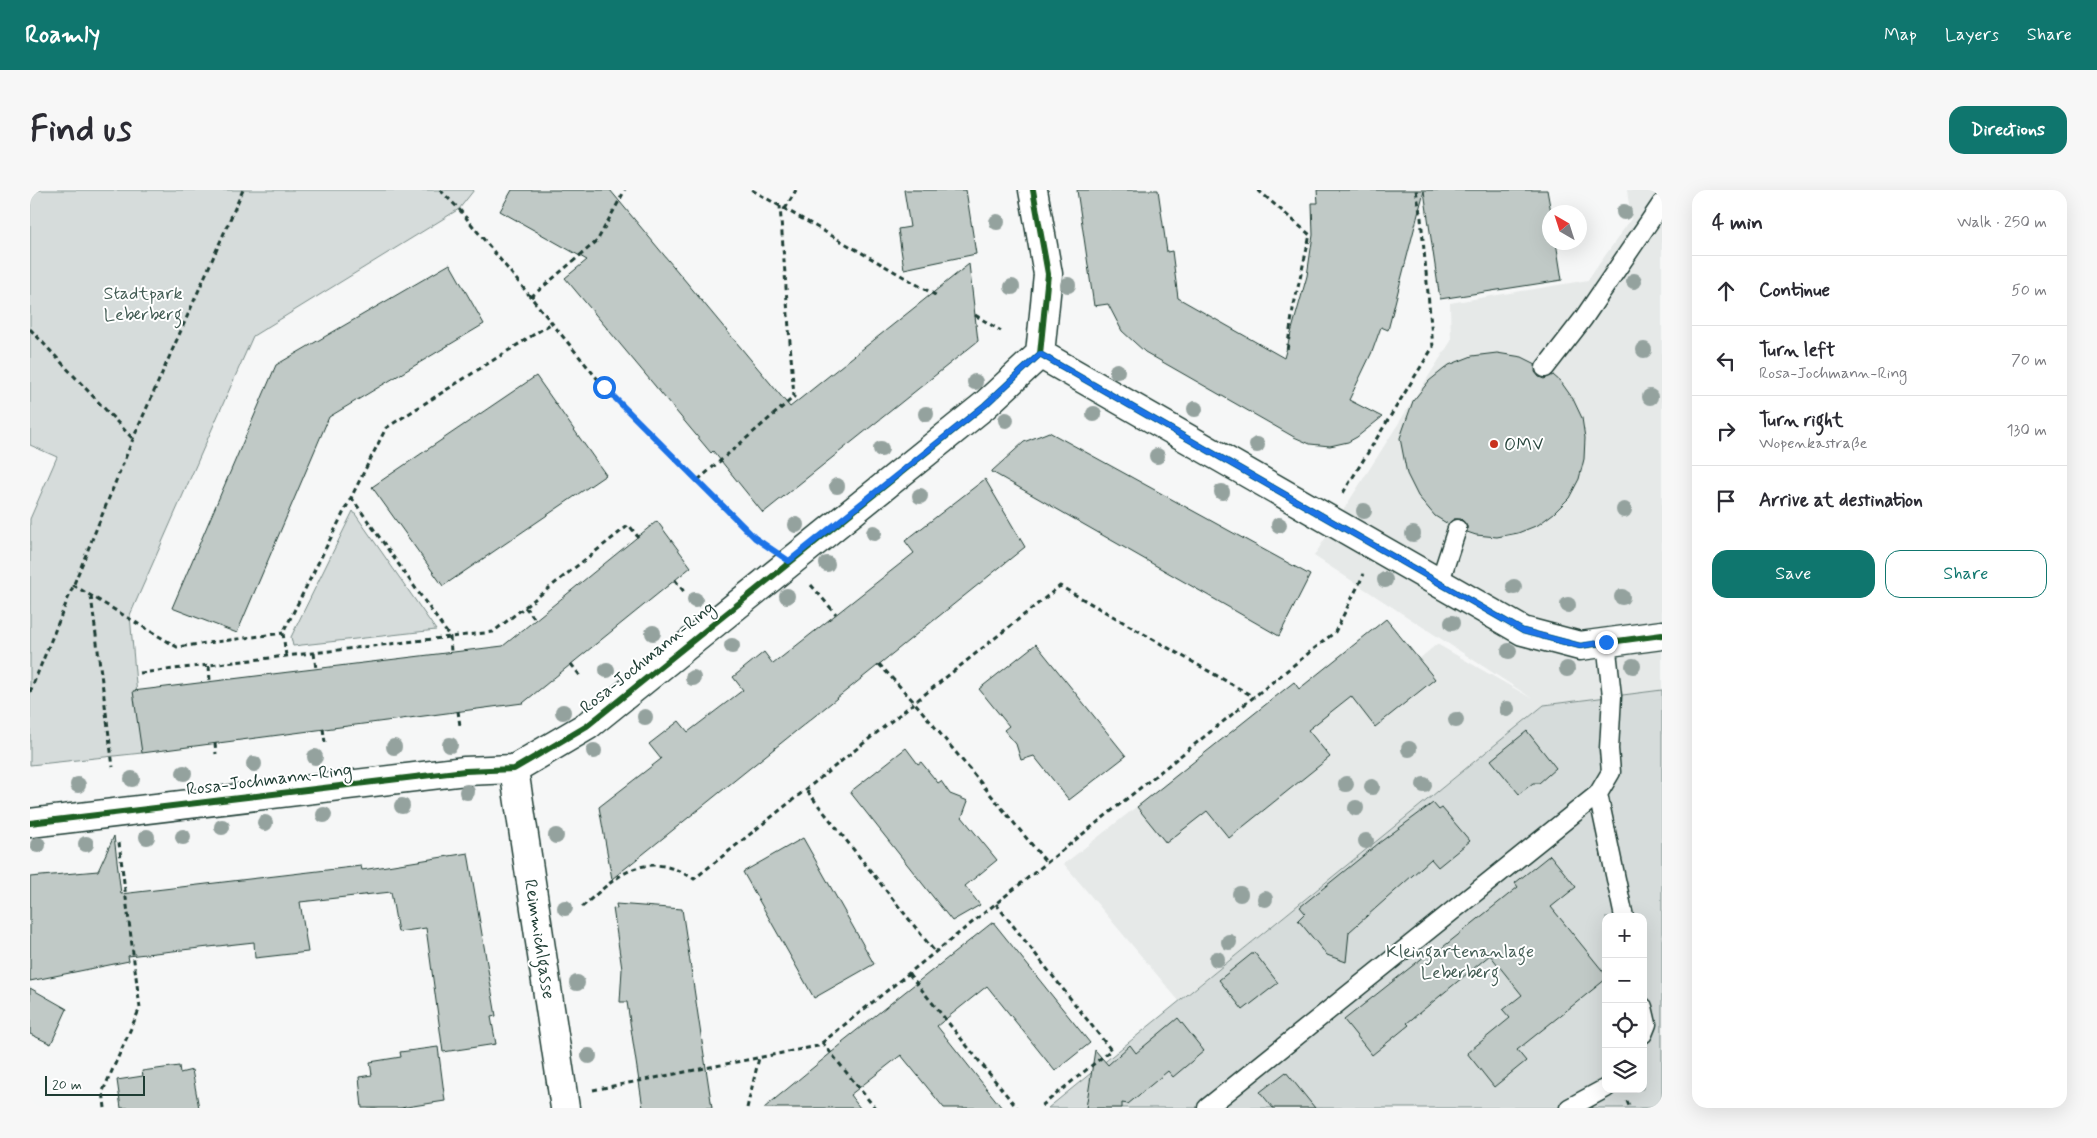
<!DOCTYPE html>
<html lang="en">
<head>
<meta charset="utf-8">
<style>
  :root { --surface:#fff; --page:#f7f7f7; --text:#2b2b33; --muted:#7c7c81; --line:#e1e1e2; --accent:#0f766e }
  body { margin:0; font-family:Mynerve,sans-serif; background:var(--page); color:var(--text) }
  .controls { position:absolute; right:15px; bottom:15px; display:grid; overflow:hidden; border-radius:10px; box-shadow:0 5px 20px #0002 }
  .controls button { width:45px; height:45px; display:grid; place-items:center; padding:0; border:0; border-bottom:1px solid var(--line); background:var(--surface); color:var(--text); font:25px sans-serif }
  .compass { position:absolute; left:1512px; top:15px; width:45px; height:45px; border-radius:50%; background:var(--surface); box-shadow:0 5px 20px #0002; rotate:321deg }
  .scale { position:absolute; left:15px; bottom:12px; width:100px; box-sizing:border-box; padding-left:5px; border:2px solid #1f3d34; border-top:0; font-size:14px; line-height:18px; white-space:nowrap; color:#1f3d34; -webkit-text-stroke:4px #fff; paint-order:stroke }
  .stop { position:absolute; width:15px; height:15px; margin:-11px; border:4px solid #1a73e8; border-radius:50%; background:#fff }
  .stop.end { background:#1a73e8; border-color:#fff; box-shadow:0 1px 5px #0008 }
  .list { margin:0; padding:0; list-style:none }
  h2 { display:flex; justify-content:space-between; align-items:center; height:65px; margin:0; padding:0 20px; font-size:21px }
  h2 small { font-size:16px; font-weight:400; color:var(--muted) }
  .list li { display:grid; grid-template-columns:32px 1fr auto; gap:15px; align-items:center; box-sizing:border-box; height:70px; padding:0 20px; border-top:1px solid var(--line) }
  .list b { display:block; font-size:19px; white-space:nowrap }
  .list p { margin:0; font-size:16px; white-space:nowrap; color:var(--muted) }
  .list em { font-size:16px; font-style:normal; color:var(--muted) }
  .actions { display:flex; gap:10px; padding:15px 20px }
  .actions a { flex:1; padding:11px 0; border:1px solid var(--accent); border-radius:15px; text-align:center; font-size:18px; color:var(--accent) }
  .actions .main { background:var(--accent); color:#fff }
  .icon { flex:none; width:28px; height:28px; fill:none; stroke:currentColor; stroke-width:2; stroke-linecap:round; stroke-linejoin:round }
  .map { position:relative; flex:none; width:1632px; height:918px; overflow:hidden; border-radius:15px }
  header { display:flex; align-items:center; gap:30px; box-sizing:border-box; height:70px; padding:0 25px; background:var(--accent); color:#fff }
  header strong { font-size:24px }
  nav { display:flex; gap:28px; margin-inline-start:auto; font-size:18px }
  .intro { display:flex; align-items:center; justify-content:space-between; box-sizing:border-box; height:120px; padding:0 30px }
  h1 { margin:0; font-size:35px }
  .button { padding:12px 22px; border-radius:15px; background:var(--accent); color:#fff; font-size:18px; font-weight:700 }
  main { display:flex; gap:30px; padding:0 30px }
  aside { flex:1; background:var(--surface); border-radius:15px; box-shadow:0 5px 20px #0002 }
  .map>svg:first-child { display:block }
</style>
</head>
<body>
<header>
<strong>Roamly</strong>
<nav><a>Map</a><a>Layers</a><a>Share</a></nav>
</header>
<div class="intro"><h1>Find us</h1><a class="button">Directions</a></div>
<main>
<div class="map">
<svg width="1632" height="918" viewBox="0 0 1632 918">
  <rect width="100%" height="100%" fill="#f6f7f7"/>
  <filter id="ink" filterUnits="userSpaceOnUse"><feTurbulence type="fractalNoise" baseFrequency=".02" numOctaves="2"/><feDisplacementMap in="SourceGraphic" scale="10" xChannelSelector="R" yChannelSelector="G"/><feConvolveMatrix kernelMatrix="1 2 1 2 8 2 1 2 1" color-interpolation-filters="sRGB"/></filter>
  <g filter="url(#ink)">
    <!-- built -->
    <path fill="#e6e9e8" d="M 1597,0 L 1632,0 L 1632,500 L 1514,515 L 1149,811 L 1034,674 L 1264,492 L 1269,498 L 1356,429 L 1389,469 L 1407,454 L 1503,509 L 1284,366 L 1421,151 L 1420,113 L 1558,90 L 1601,29 Z"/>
    <!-- green -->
    <path fill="#d6dcdb" stroke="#7a8c88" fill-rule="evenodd" d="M 0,0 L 444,0 L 429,19 L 223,146 L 100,425 L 112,563 L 0,575 L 0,329 L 27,267 L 0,255 Z
      M 323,321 L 406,440 L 263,456 L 261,447 Z
      M 1632,500 L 1632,918 L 1018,918 L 1514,515 ZM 1576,727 L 1613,727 L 1613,899 L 1576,899 Z"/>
    <!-- building -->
    <path fill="#c0c9c6" stroke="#1f3d34" d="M 482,0 L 580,0 L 760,217 L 939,74 L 948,151 L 733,323 L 683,261 L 681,263 L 535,88 L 557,70 L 470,21 Z
      M 874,0 L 936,0 L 946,64 L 874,79 L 868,39 L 880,37 Z
      M 1047,0 L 1128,0 L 1137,62 L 1142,61 L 1148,108 L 1254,168 L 1277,86 L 1283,45 L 1282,13 L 1288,13 L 1287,0 L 1517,0 L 1521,22 L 1520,52 L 1526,52 L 1532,90 L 1410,109 L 1394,1 L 1358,140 L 1351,137 L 1342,162 L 1319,210 L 1352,227 L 1327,247 L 1318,252 L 1300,256 L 1280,254 L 1264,247 L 1115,162 L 1092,141 L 1078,114 L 1064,116 Z
      M 420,74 L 454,134 L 299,227 L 207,443 L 142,418 L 246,175 Z
      M 1467,163 L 1492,167 L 1506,174 L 1505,182 L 1509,187 L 1514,189 L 1523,185 L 1531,192 L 1543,209 L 1552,228 L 1555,248 L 1554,269 L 1549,289 L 1539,308 L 1524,323 L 1508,335 L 1488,343 L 1467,347 L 1446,345 L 1437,342 L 1437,336 L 1431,329 L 1424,329 L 1418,334 L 1405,326 L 1388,306 L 1377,284 L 1370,248 L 1383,211 L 1399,191 L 1419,175 L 1442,166 Z
      M 506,186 L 576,285 L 413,396 L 342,297 Z
      M 1019,242 L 1280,385 L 1249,446 L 962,282 L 962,281 L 994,252 Z
      M 955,289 L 995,357 L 582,689 L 569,617 L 631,569 L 619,554 L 649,531 L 658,542 L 713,500 L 703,487 L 734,462 L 743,474 L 884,363 L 875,351 Z
      M 627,331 L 661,377 L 493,513 L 112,563 L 103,501 L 473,456 Z
      M 1356,429 L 1405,489 L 1345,537 L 1321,506 L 1278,540 L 1300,567 L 1199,648 L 1177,621 L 1136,653 L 1107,617 L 1264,492 L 1269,499 Z
      M 1006,454 L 1096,566 L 1039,610 L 1004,566 L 991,570 L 986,554 L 974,540 L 979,536 L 949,499 Z
      M 1497,541 L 1526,578 L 1509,593 L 1503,593 L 1489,604 L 1461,570 Z
      M 876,558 L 888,574 L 891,572 L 908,593 L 911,591 L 920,604 L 938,611 L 932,627 L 967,670 L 935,696 L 950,715 L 922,731 L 820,602 Z
      M 1403,613 L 1409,620 L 1412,618 L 1440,651 L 1408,677 L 1401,669 L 1319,742 L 1316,772 L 1297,765 L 1268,730 L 1275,723 L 1270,717 L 1349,653 Z
      M 84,646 L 91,704 L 331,676 L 332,680 L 438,663 L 466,826 L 461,827 L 466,854 L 413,862 L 396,738 L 368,742 L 361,702 L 270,712 L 278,762 L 225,768 L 224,752 L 98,766 L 99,771 L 0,791 L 0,687 L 68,681 Z
      M 773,648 L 844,774 L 784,808 L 713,682 Z
      M 1520,665 L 1546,697 L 1521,717 L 1576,785 L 1576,789 L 1487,860 L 1496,871 L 1464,897 L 1437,863 L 1480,828 L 1473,820 L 1492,805 L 1460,765 L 1377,833 L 1379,835 L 1342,865 L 1314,830 L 1405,758 L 1408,761 L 1488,697 L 1485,693 Z
      M 586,714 L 652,719 L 682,918 L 613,918 L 597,812 L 590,812 L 592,779 L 583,718 L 587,719 Z
      M 963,732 L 1060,853 L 1025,881 L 957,796 L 907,836 L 972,918 L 914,918 L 871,865 L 820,905 L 830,918 L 734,918 L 813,853 L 812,852 Z
      M 1224,762 L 1248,793 L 1213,820 L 1189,790 Z
      M 0,798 L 37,819 L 21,854 L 0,844 Z
      M 1148,828 L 1174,861 L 1143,887 L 1138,881 L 1098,914 L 1092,913 L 1092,918 L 1056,918 L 1065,860 L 1078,875 L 1100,855 L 1106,863 Z
      M 408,857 L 415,911 L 370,918 L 332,918 L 329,887 L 342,885 L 340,872 L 371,867 L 370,862 Z
      M 149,876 L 150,883 L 162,880 L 169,918 L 91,918 L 87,890 L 113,886 L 112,881 Z
      M 1256,882 L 1285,918 L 1243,918 L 1230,902 Z"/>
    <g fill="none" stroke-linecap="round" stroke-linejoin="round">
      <defs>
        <path id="lane" d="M 1515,178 L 1553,129 L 1632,13
          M 1409,394 L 1427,339
          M 1568,604 L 1581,582 L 1579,559 L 1582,506 L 1576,452
          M 1613,817 L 1617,834 L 1613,844
          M 1177,918 L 1568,604 L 1594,727
          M 1539,918 L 1576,898"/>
        <path id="street" d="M 1010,164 L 1493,441 L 1550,456 L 1632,445
          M 484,579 L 535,918
          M 0,633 L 435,581 L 484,579 L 557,536 L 955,215 L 1010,164 L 1018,84 L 1003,0"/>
      </defs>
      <!-- lane casing -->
      <use href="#lane" stroke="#1f3d34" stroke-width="21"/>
      <!-- street casing -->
      <use href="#street" stroke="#1f3d34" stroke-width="31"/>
      <!-- path -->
      <path stroke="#1f3d34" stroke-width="3" stroke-dasharray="5 4" stroke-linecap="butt" d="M 410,0 L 429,19 L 574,197 L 725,348 L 733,353
        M 722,0 L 907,106
        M 1228,0 L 1280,45 L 1263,119 L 1257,161
        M 755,19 L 766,0
        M 501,107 L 567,51 L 595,0
        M 945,125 L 971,141
        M 0,139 L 103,249
        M 668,290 L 764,207 L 750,16
        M 1313,303 L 1403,157 L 1391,28 L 1386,0
        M 321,307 L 420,447 L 421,462
        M 645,390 L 655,403
        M 43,395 L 147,457 L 253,443
        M 781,395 L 806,424
        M 61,406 L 83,577
        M 495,417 L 505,429
        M 284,463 L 286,479
        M 256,466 L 253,443 L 356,238 L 522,133
        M 541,474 L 552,488
        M 849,474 L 885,513 L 1017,673
        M 179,476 L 180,491
        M 110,483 L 463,442 L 599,335 L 608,347
        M 0,502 L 103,249 L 213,0
        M 428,521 L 430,536
        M 293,539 L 295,552
        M 185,553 L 186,564
        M 777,601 L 905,762
        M 966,714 L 1081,860 L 1009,918
        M 552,717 C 589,684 615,658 664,689 L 1030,396 L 1224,507
        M 879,784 L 987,918
        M 792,852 L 845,918
        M 563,900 L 788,856 L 1305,442 L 1334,384
        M 1597,911 L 1600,918
        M 75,918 L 73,901 L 110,818 L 89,653
        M 717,918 L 729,868"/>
      <!-- lane -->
      <use href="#lane" stroke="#fff" stroke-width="18"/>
      <!-- street -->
      <use href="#street" stroke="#fff" stroke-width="28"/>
      <defs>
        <path id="cycleway" d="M 1010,164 L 1493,441 L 1550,456 L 1632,445
          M 0,633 L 435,581 L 484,579 L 557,536 L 955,215 L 1010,164 L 1018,84 L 1003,0"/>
      </defs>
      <!-- cycleway casing -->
      <use href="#cycleway" stroke="#fff" stroke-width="9"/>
      <!-- cycleway -->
      <use href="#cycleway" stroke="#1b5e20" stroke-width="6"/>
    </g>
    <!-- trees -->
    <g fill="#94a29e">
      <circle cx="1594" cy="22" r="8"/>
      <circle cx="967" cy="32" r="8"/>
      <circle cx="1604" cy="91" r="8"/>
      <circle cx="1038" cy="95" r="8"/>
      <circle cx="982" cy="97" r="8"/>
      <circle cx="1614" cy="160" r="8"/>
      <circle cx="1087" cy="181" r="8"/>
      <circle cx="945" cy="192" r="8"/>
      <circle cx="1620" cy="207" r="8"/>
      <circle cx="1165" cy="219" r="8"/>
      <circle cx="896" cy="224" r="8"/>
      <circle cx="1064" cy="224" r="8"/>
      <circle cx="976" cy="230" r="8"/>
      <circle cx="1227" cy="255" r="8"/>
      <circle cx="851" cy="259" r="8"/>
      <circle cx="1127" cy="266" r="8"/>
      <circle cx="807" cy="296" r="8"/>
      <circle cx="1192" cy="302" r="8"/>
      <circle cx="890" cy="306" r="8"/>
      <circle cx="1594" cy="320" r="8"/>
      <circle cx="1334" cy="321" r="8"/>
      <circle cx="766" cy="335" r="8"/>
      <circle cx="1249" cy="335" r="8"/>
      <circle cx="844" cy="343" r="8"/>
      <circle cx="1383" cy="344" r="8"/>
      <circle cx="797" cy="374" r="8"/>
      <circle cx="1355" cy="390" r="8"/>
      <circle cx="1484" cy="397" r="8"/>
      <circle cx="757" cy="406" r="8"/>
      <circle cx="1592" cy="407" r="8"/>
      <circle cx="665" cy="410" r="8"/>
      <circle cx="1538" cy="415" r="8"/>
      <circle cx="1422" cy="433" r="8"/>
      <circle cx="623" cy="443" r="8"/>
      <circle cx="702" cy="456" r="8"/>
      <circle cx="1479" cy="461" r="8"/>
      <circle cx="1603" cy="476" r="8"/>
      <circle cx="1537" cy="479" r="8"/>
      <circle cx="577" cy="480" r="8"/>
      <circle cx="663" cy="488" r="8"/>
      <circle cx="1477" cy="519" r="8"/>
      <circle cx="533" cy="522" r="8"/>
      <circle cx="615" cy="527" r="8"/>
      <circle cx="1426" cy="530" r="8"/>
      <circle cx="420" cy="555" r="8"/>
      <circle cx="364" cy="557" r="8"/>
      <circle cx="1379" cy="559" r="8"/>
      <circle cx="564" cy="561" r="8"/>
      <circle cx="285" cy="567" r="8"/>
      <circle cx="224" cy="574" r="8"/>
      <circle cx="154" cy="583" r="8"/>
      <circle cx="102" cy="589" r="8"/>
      <circle cx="1316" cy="594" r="8"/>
      <circle cx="48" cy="595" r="8"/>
      <circle cx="1394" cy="595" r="8"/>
      <circle cx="1342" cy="597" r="8"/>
      <circle cx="437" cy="602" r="8"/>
      <circle cx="372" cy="616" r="8"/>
      <circle cx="1326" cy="618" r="8"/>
      <circle cx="294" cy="625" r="8"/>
      <circle cx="235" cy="633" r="8"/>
      <circle cx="192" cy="637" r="8"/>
      <circle cx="526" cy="646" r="8"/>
      <circle cx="117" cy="647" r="8"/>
      <circle cx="153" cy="647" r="8"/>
      <circle cx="1336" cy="651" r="8"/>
      <circle cx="56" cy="654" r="8"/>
      <circle cx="8" cy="655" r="8"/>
      <circle cx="1210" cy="704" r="8"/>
      <circle cx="1235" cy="709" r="8"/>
      <circle cx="535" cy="718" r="8"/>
      <circle cx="1199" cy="752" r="8"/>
      <circle cx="1187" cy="769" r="8"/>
      <circle cx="547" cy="793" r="8"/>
      <circle cx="559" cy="866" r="8"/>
    </g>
  </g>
  <g fill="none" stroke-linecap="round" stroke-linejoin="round" filter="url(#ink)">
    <!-- route -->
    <path stroke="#1a73e8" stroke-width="6" d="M 574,197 L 725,348 L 759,371 L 955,215 L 1010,164 L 1493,441 L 1550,456 L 1576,452"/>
  </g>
  <!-- markers -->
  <circle fill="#c8321e" stroke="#fff" stroke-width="2" cx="1464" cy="254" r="5"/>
  <g text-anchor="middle" stroke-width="4" stroke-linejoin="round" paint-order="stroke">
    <!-- park labels -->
    <g font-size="18" fill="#445d55" stroke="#fff">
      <text x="113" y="109">Stadtpark<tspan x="113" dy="21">Leberberg</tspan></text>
      <text x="1430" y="767">Kleingartenanlage<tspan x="1430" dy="21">Leberberg</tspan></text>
    </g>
    <!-- poi labels -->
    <g font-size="18" fill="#1f3d34" stroke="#fff" text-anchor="start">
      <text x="1474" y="260">OMV</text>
    </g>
    <!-- street labels -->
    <g font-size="18" fill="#1f3d34" stroke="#fff">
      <text transform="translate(617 467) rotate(-39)" y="6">Rosa-Jochmann-Ring</text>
      <text transform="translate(239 589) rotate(-7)" y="6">Rosa-Jochmann-Ring</text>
      <text transform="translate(510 749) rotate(81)" y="6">Reimmichlgasse</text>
    </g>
  </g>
</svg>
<div class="controls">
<button>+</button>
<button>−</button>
<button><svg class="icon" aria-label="locate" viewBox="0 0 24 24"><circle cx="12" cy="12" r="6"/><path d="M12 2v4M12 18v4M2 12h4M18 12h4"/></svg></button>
<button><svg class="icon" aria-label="layers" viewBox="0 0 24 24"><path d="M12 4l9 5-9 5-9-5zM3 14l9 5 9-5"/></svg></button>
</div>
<svg class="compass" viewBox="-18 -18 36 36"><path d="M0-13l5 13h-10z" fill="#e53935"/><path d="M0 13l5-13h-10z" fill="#7c7c81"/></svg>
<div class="scale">20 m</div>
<div class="stop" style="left:574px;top:197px"></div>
<div class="stop end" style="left:1576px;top:452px"></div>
</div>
<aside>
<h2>4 min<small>Walk · 250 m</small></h2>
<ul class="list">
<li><svg class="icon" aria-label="ahead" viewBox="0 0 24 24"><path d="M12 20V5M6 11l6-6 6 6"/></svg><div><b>Continue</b></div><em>50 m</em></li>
<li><svg class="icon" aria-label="left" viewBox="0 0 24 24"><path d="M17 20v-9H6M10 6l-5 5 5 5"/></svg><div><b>Turn left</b><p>Rosa-Jochmann-Ring</p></div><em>70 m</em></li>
<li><svg class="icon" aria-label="right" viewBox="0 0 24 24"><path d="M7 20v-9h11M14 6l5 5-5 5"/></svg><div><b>Turn right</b><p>Wopenkastraße</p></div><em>130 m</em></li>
<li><svg class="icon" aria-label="arrive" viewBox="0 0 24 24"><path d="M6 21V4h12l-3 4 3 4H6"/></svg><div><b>Arrive at destination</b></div></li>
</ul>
<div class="actions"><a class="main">Save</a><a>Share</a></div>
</aside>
</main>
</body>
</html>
